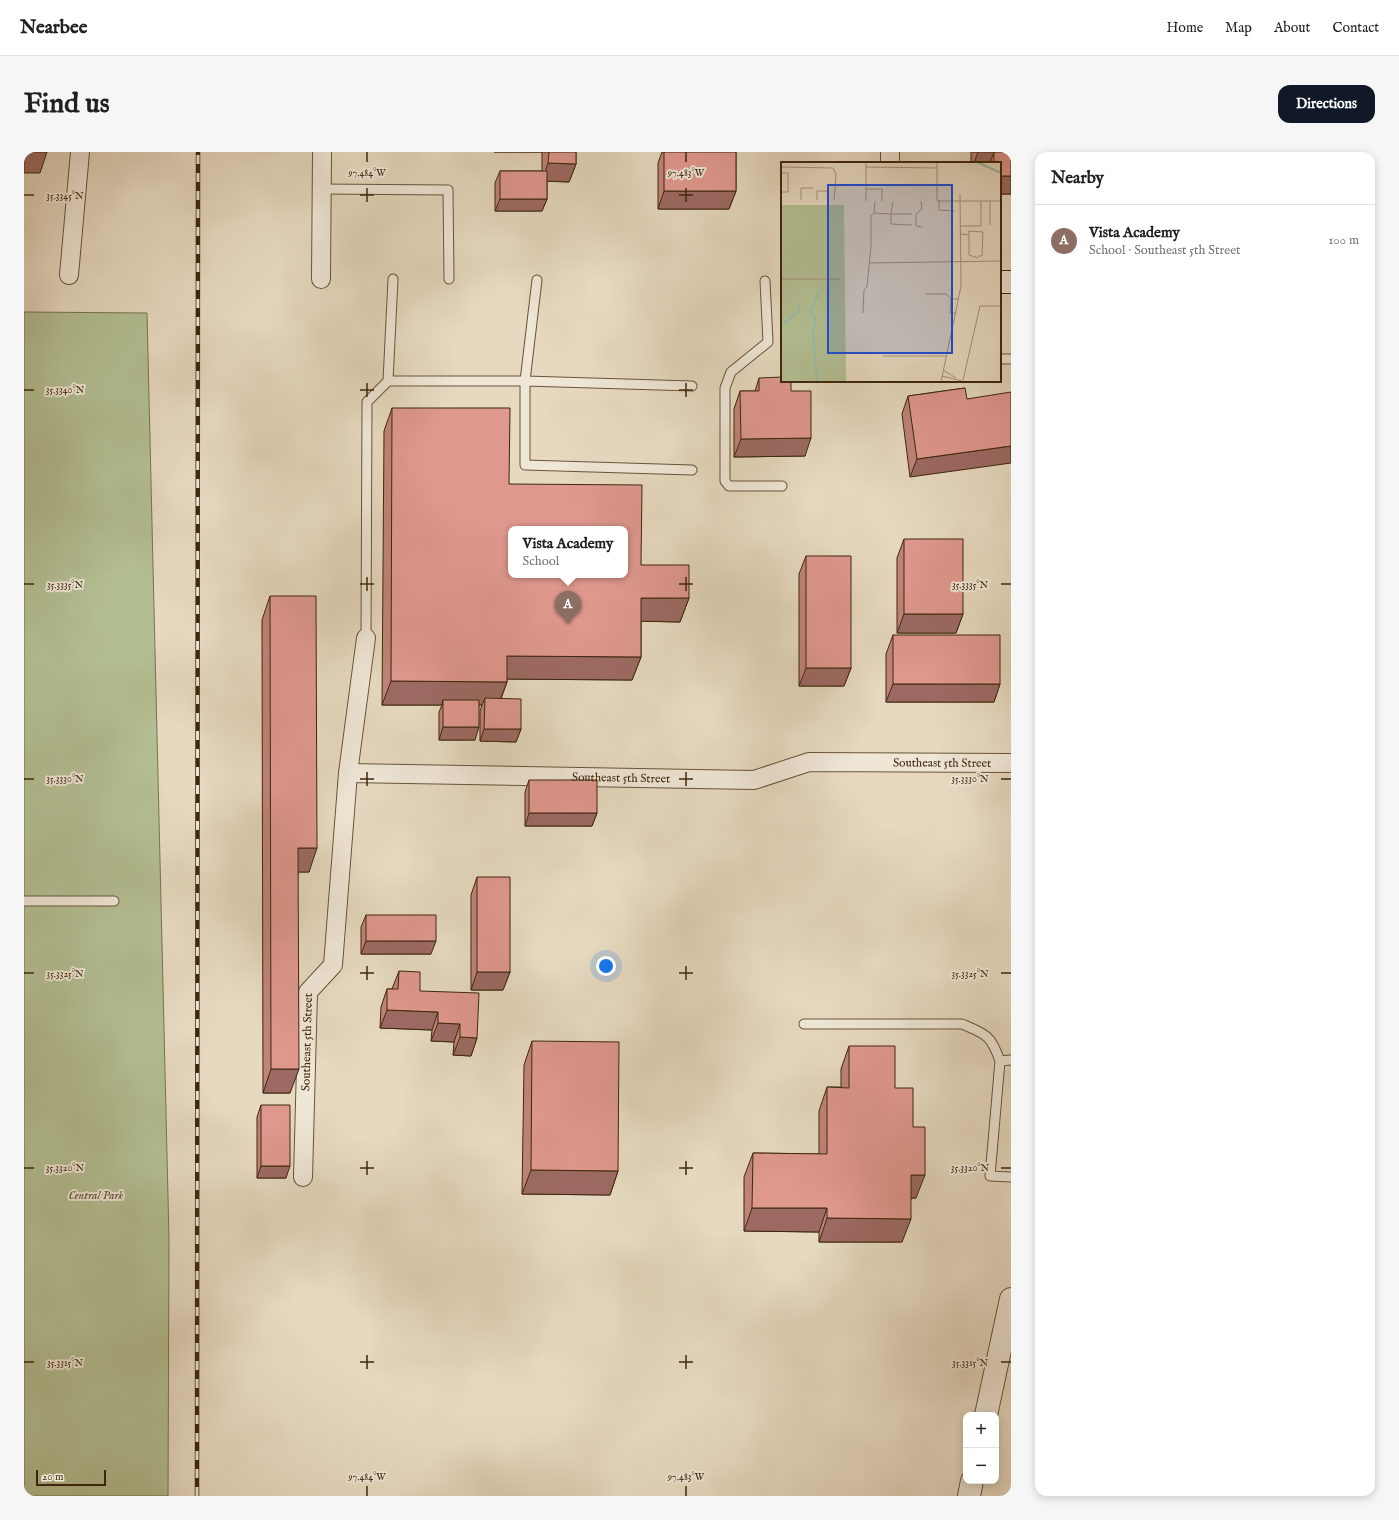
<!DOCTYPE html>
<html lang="en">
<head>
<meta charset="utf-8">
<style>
  :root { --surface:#fff; --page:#f6f6f6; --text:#202124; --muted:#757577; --line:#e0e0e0; --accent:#111827 }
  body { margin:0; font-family:"IM FELL English",serif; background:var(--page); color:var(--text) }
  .controls { position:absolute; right:12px; bottom:12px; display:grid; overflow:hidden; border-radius:8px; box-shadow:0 2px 10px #0003 }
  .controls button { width:36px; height:36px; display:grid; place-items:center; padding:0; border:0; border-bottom:1px solid var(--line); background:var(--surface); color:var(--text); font:20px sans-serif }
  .scale { position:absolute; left:12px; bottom:10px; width:70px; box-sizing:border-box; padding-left:4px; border:2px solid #3e270d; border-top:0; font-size:11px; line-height:14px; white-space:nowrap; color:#3e270d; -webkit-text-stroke:3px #efe6d6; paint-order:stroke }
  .you { position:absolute; left:582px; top:814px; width:14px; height:14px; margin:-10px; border:3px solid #fff; border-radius:50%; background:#1a73e8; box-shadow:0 0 0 6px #1a73e833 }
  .badge { display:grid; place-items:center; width:26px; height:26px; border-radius:50%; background:var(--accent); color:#fff; font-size:13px; font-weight:700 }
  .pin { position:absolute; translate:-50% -33px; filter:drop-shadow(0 1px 2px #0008) }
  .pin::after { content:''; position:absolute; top:21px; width:14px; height:12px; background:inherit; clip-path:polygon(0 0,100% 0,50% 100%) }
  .popup { position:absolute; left:484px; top:374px; width:120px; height:52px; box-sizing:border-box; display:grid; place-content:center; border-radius:8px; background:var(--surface); filter:drop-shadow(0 1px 3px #0005); font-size:13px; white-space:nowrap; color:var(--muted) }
  .popup b { font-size:15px; color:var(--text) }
  .popup::after { content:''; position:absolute; left:50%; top:100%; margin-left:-8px; border:8px solid transparent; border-top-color:var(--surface) }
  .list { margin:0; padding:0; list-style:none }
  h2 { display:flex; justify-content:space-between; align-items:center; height:52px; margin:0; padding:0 16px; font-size:17px }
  h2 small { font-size:13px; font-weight:400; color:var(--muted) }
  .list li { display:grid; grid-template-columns:26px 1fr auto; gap:12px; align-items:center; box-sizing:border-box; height:72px; padding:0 16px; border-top:1px solid var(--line) }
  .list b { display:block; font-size:15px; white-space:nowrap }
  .list p { margin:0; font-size:13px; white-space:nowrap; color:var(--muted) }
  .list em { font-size:13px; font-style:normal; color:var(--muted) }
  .map { position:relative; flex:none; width:987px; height:1344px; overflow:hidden; border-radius:12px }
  header { display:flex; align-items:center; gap:24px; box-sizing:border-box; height:56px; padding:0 20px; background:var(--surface); border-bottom:1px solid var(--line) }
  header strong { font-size:19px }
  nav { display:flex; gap:22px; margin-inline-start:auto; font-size:14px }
  .intro { display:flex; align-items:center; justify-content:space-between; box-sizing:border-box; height:96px; padding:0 24px }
  h1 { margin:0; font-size:28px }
  .button { padding:10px 18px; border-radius:12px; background:var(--accent); color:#fff; font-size:14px; font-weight:700 }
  main { display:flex; gap:24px; padding:0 24px }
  aside { flex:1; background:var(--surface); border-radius:12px; box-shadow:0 2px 10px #0003 }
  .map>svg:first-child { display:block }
</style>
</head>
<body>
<header>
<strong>Nearbee</strong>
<nav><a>Home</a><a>Map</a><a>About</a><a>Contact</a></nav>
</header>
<div class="intro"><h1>Find us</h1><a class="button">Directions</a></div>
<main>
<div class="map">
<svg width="987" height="1344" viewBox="0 0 987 1344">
  <rect width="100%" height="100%" fill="#e6d9c0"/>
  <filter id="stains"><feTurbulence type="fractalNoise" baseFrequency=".005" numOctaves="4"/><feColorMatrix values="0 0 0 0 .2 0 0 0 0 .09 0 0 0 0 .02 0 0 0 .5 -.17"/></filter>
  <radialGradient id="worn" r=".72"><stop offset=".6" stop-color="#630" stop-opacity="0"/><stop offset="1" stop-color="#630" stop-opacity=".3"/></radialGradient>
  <!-- green -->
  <path fill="#b3bf93" stroke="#787350" d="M 0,160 L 123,161 L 145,1087 L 144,1344 L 0,1344 Z"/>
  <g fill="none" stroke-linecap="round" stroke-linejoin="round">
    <defs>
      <path id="service" d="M 298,37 L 424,38 L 425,127
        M 369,127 L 364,229 L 501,229 L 513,128
        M 741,129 L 744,190 L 707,220 L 701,236 L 701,329 L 705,334 L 758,334
        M 976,207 L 987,207
        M 668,234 L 501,229 L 501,313 L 668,318
        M 342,486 L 343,250 L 364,229
        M 0,749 L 90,749
        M 780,872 L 938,872 C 962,882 967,883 976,909
        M 987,908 L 976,909 L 966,1024 L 987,1025"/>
      <g id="minor">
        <path d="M 866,11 L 866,0"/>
        <path d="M 45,123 L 56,0"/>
        <path d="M 297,127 L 298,0"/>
        <path id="s1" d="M 324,621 L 730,628 L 785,610 L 987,611"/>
        <path id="s2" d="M 279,1025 L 284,840 L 309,813 L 324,621 L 342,486"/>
      </g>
      <path id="tertiary" d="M 962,1263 L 987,1147
        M 945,1344 L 948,1329"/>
      <path id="secondary" d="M 976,130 L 987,130"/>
    </defs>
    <!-- service casing -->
    <use href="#service" stroke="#68543a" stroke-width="11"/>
    <!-- minor casing -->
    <use href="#minor" stroke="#68543a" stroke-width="20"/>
    <!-- tertiary casing -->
    <use href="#tertiary" stroke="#68543a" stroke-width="24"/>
    <!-- secondary casing -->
    <use href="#secondary" stroke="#3e270d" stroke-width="24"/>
    <!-- service -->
    <use href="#service" stroke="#efe6d6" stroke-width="9"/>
    <!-- minor -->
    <use href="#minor" stroke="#efe6d6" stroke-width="18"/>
    <!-- tertiary -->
    <use href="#tertiary" stroke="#efe6d6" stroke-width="22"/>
    <!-- secondary -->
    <use href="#secondary" stroke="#efe6d6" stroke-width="22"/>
    <defs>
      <path id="rail" d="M 173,1344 L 174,0"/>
    </defs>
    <!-- rail casing -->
    <use href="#rail" stroke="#3e270d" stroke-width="4.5"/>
    <!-- rail -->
    <use href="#rail" stroke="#efe6d6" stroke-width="3" stroke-dasharray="9" stroke-linecap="butt"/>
  </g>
  <!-- wall -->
  <path fill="#c0837a" stroke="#3e270d" d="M 470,0 L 552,0 L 552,12 L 545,30 L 523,29 L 523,47 L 518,59 L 471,59 L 471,31 L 476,19 L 518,19 L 518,0 Z
    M 638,0 L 712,0 L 712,39 L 705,57 L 634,57 L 634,11 Z
    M 947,0 L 987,0 L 987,42 L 976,42 L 976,11 L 947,11 Z
    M 735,226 L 767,239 L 781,304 L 710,305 L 710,257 L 716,239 L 731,239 Z
    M 941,236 L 886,325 L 878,262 L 884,244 Z
    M 368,256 L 485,332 L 617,413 L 665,446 L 656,470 L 617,469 L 617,505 L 608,528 L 483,527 L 483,530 L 477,547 L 497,577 L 492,590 L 456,589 L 456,559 L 458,553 L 455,553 L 451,588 L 415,588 L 415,560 L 418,553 L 358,553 L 360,279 Z
    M 880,387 L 939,462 L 932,481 L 873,481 L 873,406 Z
    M 782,404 L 827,516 L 820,534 L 775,534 L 775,422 Z
    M 246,444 L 285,720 L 274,720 L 266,941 L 239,941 L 238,468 Z
    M 869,483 L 976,532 L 970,550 L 862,550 L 862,502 Z
    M 505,628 L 573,661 L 568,674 L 501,674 L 501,640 Z
    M 453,725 L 486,820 L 479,838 L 447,838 L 447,743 Z
    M 342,763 L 407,802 L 337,802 L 337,775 Z
    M 375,819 L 396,839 L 453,886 L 447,904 L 429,903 L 430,890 L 407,889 L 408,878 L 356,876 L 357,855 L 363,837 L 368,837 Z
    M 508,889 L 594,1019 L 586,1043 L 498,1042 L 500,913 Z
    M 825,894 L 871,936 L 889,975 L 892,1046 L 887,1046 L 878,1090 L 795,1090 L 795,1080 L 720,1079 L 720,1025 L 729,1001 L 795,1002 L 795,959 L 803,935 L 817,935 L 817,917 Z
    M 237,953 L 262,1026 L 233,1026 L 233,965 Z"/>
  <!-- shaded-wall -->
  <path fill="#9c6a63" stroke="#3e270d" d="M 0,0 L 23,0 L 16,21 L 0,21 Z
    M 954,0 L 970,0 L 966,11 L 950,11 Z
    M 524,11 L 552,12 L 545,30 L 518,29 Z
    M 976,24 L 987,24 L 987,42 L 976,42 Z
    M 640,39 L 712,39 L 705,57 L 634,57 Z
    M 476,47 L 523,47 L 518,59 L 471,59 Z
    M 787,286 L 781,304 L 710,305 L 717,287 Z
    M 987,294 L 987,311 L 886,325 L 893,307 Z
    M 617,446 L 665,446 L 656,470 L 608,469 Z
    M 880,462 L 939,462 L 932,481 L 873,481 Z
    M 483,504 L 617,505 L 608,528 L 474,527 Z
    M 782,516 L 827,516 L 820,534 L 775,534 Z
    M 367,529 L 483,530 L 474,553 L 461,546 L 458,553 L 419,553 L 419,548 L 418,553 L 358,553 Z
    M 869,532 L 976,532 L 970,550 L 862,550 Z
    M 419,575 L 455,575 L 451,588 L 415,588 Z
    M 460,577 L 497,577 L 492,590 L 456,589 Z
    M 505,661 L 573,661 L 568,674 L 501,674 Z
    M 274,696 L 293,696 L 285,720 L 265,720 Z
    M 342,789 L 412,789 L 407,802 L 337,802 Z
    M 453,820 L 486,820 L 479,838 L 447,838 Z
    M 363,858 L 414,860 L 408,878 L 356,876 Z
    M 414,871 L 436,872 L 430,890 L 407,889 Z
    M 436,885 L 453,886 L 447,904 L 429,903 Z
    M 247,917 L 275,917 L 266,941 L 239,941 Z
    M 237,1014 L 266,1014 L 262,1026 L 233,1026 Z
    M 507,1018 L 594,1019 L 586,1043 L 498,1042 Z
    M 887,1023 L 901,1023 L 892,1046 L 879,1046 Z
    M 728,1056 L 803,1056 L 795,1080 L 720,1079 Z
    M 803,1066 L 887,1067 L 878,1090 L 795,1090 Z"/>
  <!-- building -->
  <path fill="#df988e" stroke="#3e270d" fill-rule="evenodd" d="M 525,0 L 552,0 L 552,12 L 524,11 Z
    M 640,0 L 712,0 L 712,39 L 640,39 Z
    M 970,0 L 987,0 L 987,24 L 976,24 L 976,11 L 970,11 Z
    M 476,19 L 523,19 L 523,47 L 476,47 Z
    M 758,225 L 758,229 L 767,229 L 767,239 L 787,239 L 787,286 L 717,287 L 716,239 L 735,239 L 735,226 Z
    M 941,236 L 943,247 L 987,240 L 987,294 L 893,307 L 884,244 Z
    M 368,256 L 486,256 L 485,332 L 618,333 L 617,413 L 665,413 L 665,446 L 617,446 L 617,505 L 483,504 L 483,530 L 367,529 ZM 487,377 L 601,377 L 601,423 L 487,423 Z
    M 880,387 L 939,387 L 939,462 L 880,462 Z
    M 782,404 L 827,404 L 827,516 L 782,516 Z
    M 246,444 L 292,444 L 293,696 L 274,696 L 275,917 L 247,917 Z
    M 869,483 L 976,483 L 976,532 L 869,532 Z
    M 461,546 L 497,547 L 497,577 L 460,577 Z
    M 419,548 L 455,548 L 455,575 L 419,575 Z
    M 505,628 L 573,628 L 573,661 L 505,661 Z
    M 453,725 L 486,725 L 486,820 L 453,820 Z
    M 342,763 L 412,763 L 412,789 L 342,789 Z
    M 375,819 L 396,820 L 396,839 L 455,841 L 453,886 L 436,885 L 436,872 L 414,871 L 414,860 L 363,858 L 363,837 L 374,837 Z
    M 508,889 L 595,890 L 594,1019 L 507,1018 Z
    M 825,894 L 871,894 L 871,936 L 889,936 L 889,975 L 901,975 L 901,1023 L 887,1023 L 887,1067 L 803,1066 L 803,1056 L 728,1056 L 729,1001 L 803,1002 L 803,935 L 825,936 Z
    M 237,953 L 266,953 L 266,1014 L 237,1014 Z"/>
  <!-- ticks -->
  <path fill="none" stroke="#3e270d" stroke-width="1.5" d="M 343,0 L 343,10M 662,0 L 662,10M 343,36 L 343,50M 662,36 L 662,50M 0,43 L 10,43M 336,43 L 350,43M 655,43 L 669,43M 343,231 L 343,245M 662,231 L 662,245M 0,238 L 10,238M 336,238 L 350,238M 655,238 L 669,238M 343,425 L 343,439M 662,425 L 662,439M 0,432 L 10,432M 336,432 L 350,432M 655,432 L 669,432M 977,432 L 987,432M 343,620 L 343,634M 662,620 L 662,634M 0,627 L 10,627M 336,627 L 350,627M 655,627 L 669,627M 977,627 L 987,627M 343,814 L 343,828M 662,814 L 662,828M 0,821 L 10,821M 336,821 L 350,821M 655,821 L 669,821M 977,821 L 987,821M 343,1009 L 343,1023M 662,1009 L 662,1023M 0,1016 L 10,1016M 336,1016 L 350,1016M 655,1016 L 669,1016M 977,1016 L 987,1016M 343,1203 L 343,1217M 662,1203 L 662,1217M 0,1210 L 10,1210M 336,1210 L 350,1210M 655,1210 L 669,1210M 977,1210 L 987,1210M 343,1334 L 343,1344M 662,1334 L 662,1344"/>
  <g text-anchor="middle" stroke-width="4" stroke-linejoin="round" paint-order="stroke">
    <!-- street labels -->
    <g font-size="12" fill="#3e270d" stroke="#efe6d6">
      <text dy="4" stroke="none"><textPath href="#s1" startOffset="597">Southeast 5th Street</textPath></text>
      <text dy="4" stroke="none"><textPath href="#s1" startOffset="273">Southeast 5th Street</textPath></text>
      <text dy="4" stroke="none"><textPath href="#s2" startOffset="135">Southeast 5th Street</textPath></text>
    </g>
    <!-- park labels -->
    <g font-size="12" font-style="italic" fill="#5b4d2e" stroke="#efe6d6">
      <text x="72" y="1047">Central Park</text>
    </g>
  </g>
  <!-- overview -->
  <g transform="translate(757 10)">
    <rect width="220" height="220" fill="#e6d9c0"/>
    <path d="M 0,43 L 63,43 L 65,220 L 0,220 Z" fill="#b3bf93"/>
    <path fill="none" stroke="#97bbac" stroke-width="2" d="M 196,0 L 220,11M 0,164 L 18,149 L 19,143M 36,220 L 32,168 L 35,158 L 30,150 L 38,129"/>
    <path fill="none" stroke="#a39278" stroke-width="1" d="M 0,5 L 52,6 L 55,12 L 53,38M 85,5 L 156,6M 0,11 L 7,11 L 7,30 L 0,30M 85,27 L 101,27 L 101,39M 20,38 L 20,26 L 32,26M 36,38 L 36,29 L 47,29M 85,39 L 85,0M 94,39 L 93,51 L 110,52 L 112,39M 140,39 L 141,47 L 135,52 L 135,64 L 142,65M 156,39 L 156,0M 156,39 L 220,39M 158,39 L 158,48 L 174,49M 131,52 L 110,52 L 110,62 L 131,63M 209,63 L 209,39M 180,64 L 200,64 L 200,39M 180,72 L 188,73 L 188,93 L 197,96M 188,73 L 188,69 L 202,70 L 201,94 L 197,94M 88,101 L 220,99M 0,117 L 59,117M 145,132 L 165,132 L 170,137M 82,151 L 83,128 L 86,125 L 90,84 L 90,54 L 93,51M 174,151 L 169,151 L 170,137 L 178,137M 102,194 L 165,194M 162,208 L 175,216M 161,214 L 185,220M 182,218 L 199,144 L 220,144M 160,220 L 180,124 L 179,32"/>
    <path fill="#1d4ed8" fill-opacity="0.15" stroke="#1d4ed8" stroke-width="2" d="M 47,23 L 171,23 L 171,191 L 47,191 Z"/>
    <rect width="220" height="220" fill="none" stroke="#3e270d" stroke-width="2"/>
  </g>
  <g font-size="10" text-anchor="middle" fill="#3e270d" stroke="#efe6d6" stroke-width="4" stroke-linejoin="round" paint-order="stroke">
    <text x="343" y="24">97.484°W</text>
    <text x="662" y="24">97.483°W</text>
    <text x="41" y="47">35.3345°N</text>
    <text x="41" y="241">35.3340°N</text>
    <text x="41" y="436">35.3335°N</text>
    <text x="946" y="436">35.3335°N</text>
    <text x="41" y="630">35.3330°N</text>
    <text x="946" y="630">35.3330°N</text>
    <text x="41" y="825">35.3325°N</text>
    <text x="946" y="825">35.3325°N</text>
    <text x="41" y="1019">35.3320°N</text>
    <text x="946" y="1019">35.3320°N</text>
    <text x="41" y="1214">35.3315°N</text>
    <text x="946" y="1214">35.3315°N</text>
    <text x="343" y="1328">97.484°W</text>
    <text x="662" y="1328">97.483°W</text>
  </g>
  <rect width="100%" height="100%" filter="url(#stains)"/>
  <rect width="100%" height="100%" fill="url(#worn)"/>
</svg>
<div class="controls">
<button>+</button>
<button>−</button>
</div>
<div class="scale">20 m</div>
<div class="you"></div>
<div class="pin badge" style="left:544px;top:472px;background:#8d6e63">A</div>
<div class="popup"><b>Vista Academy</b>School</div>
</div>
<aside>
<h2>Nearby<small></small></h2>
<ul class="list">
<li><span class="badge" style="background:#8d6e63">A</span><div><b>Vista Academy</b><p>School · Southeast 5th Street</p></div><em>100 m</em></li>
</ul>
</aside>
</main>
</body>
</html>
